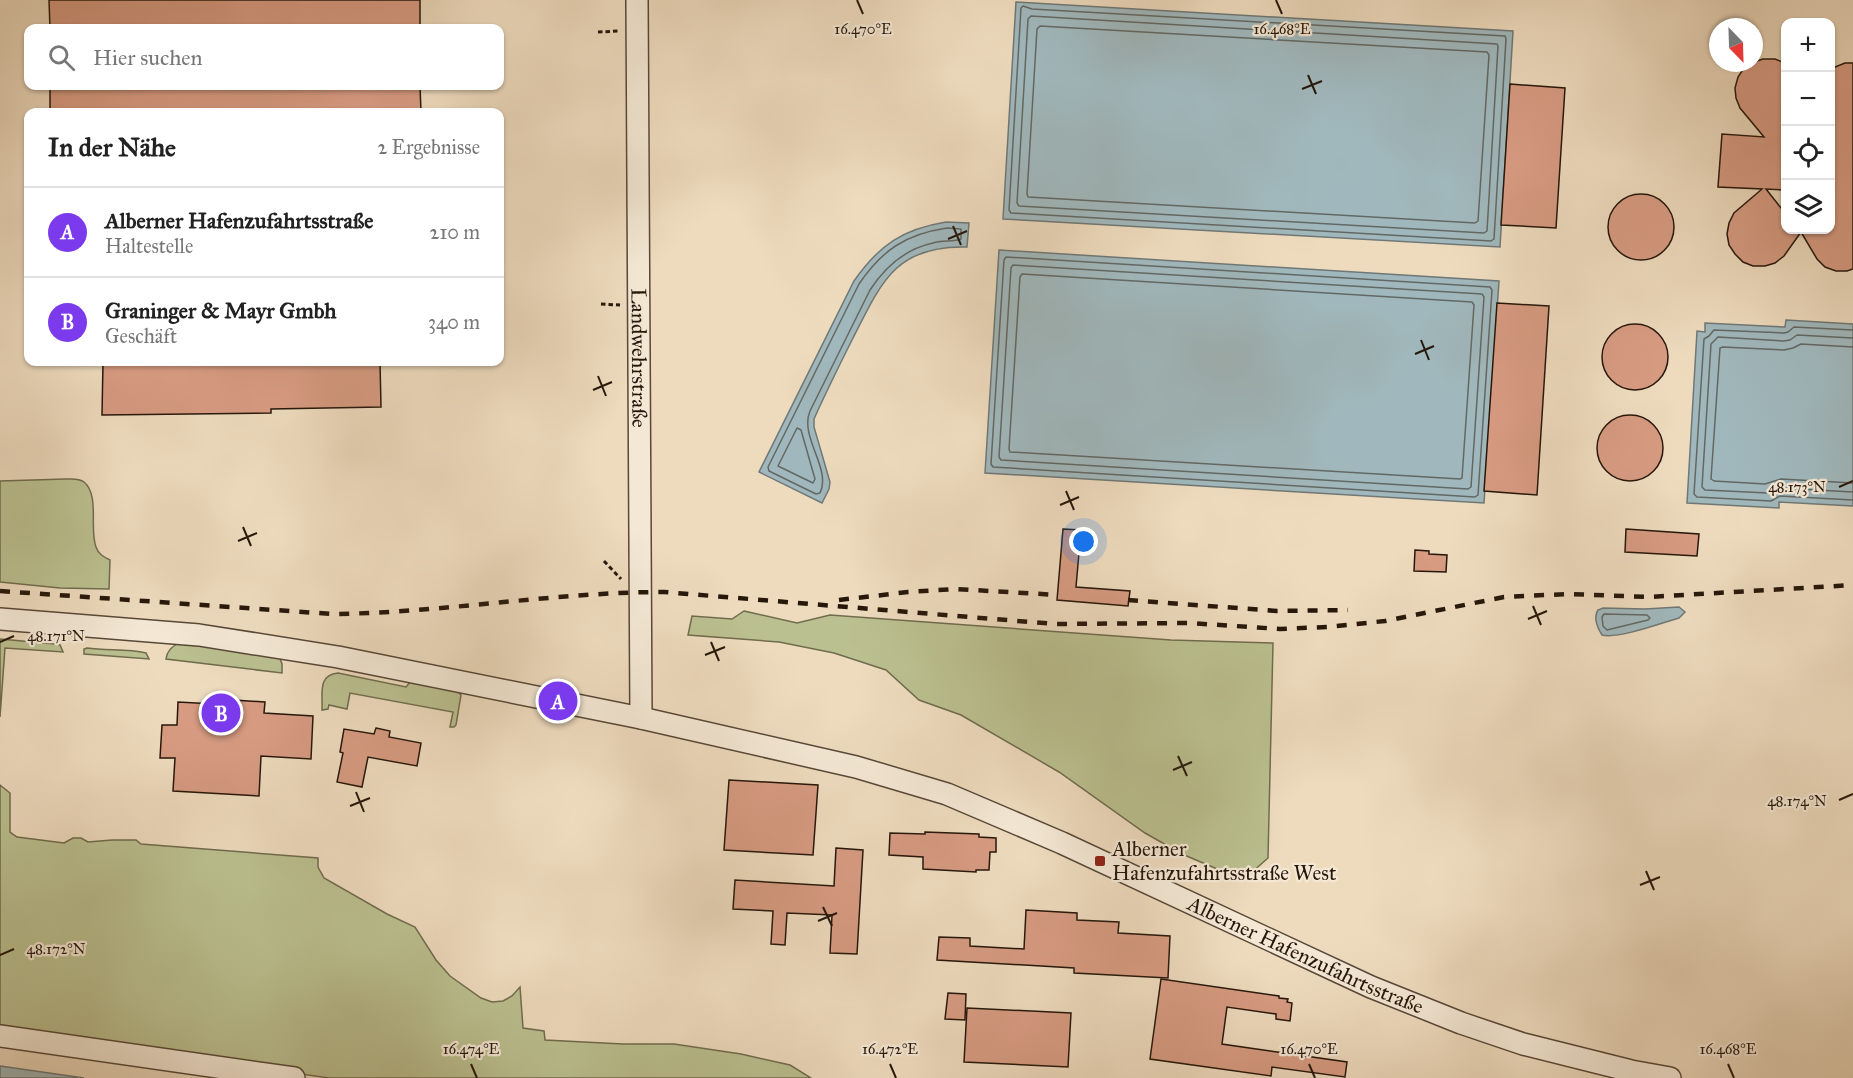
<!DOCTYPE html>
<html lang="de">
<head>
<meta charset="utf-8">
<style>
  body { margin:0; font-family:"IM FELL Great Primer",serif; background:#f2f2f2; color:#222 }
  .controls { position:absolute; right:18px; top:18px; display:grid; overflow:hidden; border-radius:12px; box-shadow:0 2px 4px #0004 }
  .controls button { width:54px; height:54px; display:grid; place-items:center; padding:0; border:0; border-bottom:2px solid #e0e0e0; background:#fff; color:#222; font:30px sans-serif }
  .compass { position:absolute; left:1709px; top:18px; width:54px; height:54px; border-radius:50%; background:#fff; box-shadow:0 2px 4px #0004; rotate:157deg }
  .you { position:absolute; left:1084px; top:542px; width:21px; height:21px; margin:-15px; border:4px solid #fff; border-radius:50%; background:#1a73e8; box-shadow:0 0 0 9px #1a73e833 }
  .badge { display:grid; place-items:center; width:39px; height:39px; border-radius:50%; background:#7c3aed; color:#fff; font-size:20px; font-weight:700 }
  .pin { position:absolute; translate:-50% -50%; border:3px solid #fff; box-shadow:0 2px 6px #0006 }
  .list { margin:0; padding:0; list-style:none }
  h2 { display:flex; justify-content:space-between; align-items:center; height:78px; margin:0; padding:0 24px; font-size:26px }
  h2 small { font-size:20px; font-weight:400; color:#767676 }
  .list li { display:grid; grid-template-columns:39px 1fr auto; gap:18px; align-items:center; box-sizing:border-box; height:90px; padding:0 24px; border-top:2px solid #e0e0e0 }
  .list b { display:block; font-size:22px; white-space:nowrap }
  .list p { margin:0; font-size:20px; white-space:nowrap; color:#767676 }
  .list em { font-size:20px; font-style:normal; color:#767676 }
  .icon { flex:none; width:33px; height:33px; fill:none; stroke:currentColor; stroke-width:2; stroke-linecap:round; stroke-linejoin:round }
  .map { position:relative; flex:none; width:1853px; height:1078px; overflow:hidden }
  .search { position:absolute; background:#fff; box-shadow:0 2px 4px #0004; left:24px; top:24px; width:480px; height:66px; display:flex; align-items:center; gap:15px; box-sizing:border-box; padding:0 21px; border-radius:12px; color:#767676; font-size:22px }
  .panel { position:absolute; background:#fff; box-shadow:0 2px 4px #0004; left:24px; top:108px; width:480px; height:258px; border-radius:12px }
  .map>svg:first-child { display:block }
  .green { fill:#bbc090; stroke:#706c4e; stroke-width:1.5 }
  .water { fill:#a0b8bd; stroke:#6f7876; stroke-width:1.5 }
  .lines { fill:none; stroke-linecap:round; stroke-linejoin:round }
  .shore { stroke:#636864; stroke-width:1.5 }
  .building { fill:#d79b82; stroke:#26170b; stroke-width:1.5 }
  .minor-casing { stroke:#584838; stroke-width:24 }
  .path { stroke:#26170b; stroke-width:3; stroke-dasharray:4.5 3; stroke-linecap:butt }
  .minor { stroke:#f4e8d5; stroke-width:21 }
  .rail { stroke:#26170b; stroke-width:4.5; stroke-dasharray:10 10; stroke-linecap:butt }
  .ticks { fill:none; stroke:#26170b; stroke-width:2 }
  .poi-dot { fill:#8f2418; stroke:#f4e8d5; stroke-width:2 }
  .labels { text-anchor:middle; stroke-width:4.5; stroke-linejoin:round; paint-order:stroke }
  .street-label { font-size:21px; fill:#26170b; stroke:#f4e8d5 }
  .poi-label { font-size:21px; fill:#26170b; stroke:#f4e8d5; text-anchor:start }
  .ticks-label { font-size:15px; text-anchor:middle; fill:#26170b; stroke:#f4e8d5; stroke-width:4.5; stroke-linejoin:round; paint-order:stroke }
</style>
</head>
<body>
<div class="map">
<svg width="1853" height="1078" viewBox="0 0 1853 1078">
  <rect width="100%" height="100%" fill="#eedbbe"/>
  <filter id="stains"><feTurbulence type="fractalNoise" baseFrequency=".00333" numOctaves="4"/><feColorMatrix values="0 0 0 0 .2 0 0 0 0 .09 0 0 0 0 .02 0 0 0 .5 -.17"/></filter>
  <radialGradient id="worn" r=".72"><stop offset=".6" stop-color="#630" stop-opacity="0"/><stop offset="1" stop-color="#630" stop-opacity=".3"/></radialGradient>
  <g class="green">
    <path d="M66,479C72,479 79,478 84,482C100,495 89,530 96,547C98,554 104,557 110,560L109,589L60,588L0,582V481Z"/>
    <path d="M744,611L797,623L830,615L1171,640L1273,643L1268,858L1243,880L1182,854L1145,833L1059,772L961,715L919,700L886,670L834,653L779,642L688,635L692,616L732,619Z"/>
    <path d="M0,639L55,644L60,645L63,652L5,648L0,717Z"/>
    <path d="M178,643L279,656L282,664V673L166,659C167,651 171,648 178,643Z"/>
    <path d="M87,648C107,651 127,648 146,653L149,659L84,654V649Z"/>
    <path d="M338,673L406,687L410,682L457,691L461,695L456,725L454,727H450L453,712L350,693L347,709L329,705L328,709L322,710C323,694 317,675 338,673Z"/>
    <path d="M0,785L10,793V832L17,837L64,843L73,838H81L88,842L112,840H136L141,844L318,858V867L324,878L387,914L415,927L436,960L450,976L481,998L492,1002L503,1001L512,996L520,987L523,1028L544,1031L545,1040L623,1044H674L741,1054L790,1065L811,1078H329L0,1031Z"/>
  </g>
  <g class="water">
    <path d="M1016,2L1513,31L1500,247L1003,219Z"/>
    <path d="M946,222L969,223L967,247C895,245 881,283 852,340C839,366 826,392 814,419V427L830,482L829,489L822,503L759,472L854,281C879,245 903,229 946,222Z"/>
    <path d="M999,250L1499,281L1484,503L985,473Z"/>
    <path d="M1786,320L1853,324V506L1779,502V508L1687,503L1697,331L1705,332V323L1785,327Z"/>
    <path d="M1679,607L1685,612L1679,618C1661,623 1619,639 1602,635C1597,627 1593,618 1598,610L1603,608L1645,609Z"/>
    <path d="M0,1066L84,1078H0Z"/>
  </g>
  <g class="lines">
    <g class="shore">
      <path d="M1023,6L1032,9L1505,36L1506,39L1494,239L1491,241L1011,213L1009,210L1021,8Z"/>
      <path d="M1031,16L1497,44L1498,46L1487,231L1484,233L1019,206L1017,203L1028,19Z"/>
      <path d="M1040,26L1487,52L1489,55L1478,221L1475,223L1028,197L1027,194L1037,29Z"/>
      <path d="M947,228L961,229V239C953,242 942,240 933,243C905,249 885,267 870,290L810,411C799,437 832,469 820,493L816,494L769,471L768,467L859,284C882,250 906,234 947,228Z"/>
      <path d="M1006,257L1490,287L1492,290L1478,495L1475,497L993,467L991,464L1004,260Z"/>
      <path d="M1013,265L1482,294L1484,297L1471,487L1468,489L1001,460L999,457L1011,268Z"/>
      <path d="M1022,274L1472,302L1474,305L1462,478L1460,479L1010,452L1009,449L1020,277Z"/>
      <path d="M1853,330L1794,327L1788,332L1784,333L1714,330L1709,336L1704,339L1694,494L1697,497L1771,501L1780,496L1853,500"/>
      <path d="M1853,338L1797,335L1790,340L1784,341L1718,337L1711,344L1702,487L1705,490L1768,493L1780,488L1853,492"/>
      <path d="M1853,347L1801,344L1793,348L1784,350L1723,347L1720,348L1711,479L1714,481L1765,484L1781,479L1853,483"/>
      <path d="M797,428L801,430L815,479L813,483L778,466Z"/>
      <path d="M1604,614L1647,615L1650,618L1648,620L1607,630L1603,626L1602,617Z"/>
    </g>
  </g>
  <g class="building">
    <path d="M49,0H420V28H50Z"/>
    <path d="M1763,59H1775L1785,63V190L1766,189L1785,213V230H1830V69L1845,63H1853V269L1847,271H1836L1825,267L1817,259L1801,232L1784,256L1775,263L1765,266H1753L1743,262L1735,254L1729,245L1727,234L1729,223L1734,213L1762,189L1718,187L1722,134L1764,137L1740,108L1736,98L1735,88L1738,77L1744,68L1754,62Z"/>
    <path d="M1510,84L1565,88L1556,228L1501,225Z"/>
    <path d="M50,86H420L421,112H50Z"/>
    <circle cx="1641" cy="227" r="33"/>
    <path d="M1497,303L1549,306L1537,495L1484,491Z"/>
    <circle cx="1635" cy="357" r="33"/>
    <path d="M103,362H380L381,407L271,409V413L102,415Z"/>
    <circle cx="1630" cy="448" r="33"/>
    <path d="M1063,529L1081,530L1076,587L1130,591L1128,606L1057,600Z"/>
    <path d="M1626,529L1699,534L1697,556L1625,552Z"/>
    <path d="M1415,550L1429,551V554L1447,555L1446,572L1414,571Z"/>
    <path d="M233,700L265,702L264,713L313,716L311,759L261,756L259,796L173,791L175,758H160L162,725H177L178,702L233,705Z"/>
    <path d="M376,728L390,731L389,737L421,743L417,766L368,757L362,787L337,782L343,753L340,752L344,729L374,734Z"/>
    <path d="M729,780L818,785L813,855L724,850Z"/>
    <path d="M925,832L979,834V837L996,838V852H990L989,870H976V872L923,869V857L889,855L890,833L925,834Z"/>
    <path d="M836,848L863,850L857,954L830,953L832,915L787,913L785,945L771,944L773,911L733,909L735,880L834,886Z"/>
    <path d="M1026,910L1077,913V920L1119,922L1118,933L1170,936L1168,978L1074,973V968L937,960L939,937L970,938V946L1024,949Z"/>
    <path d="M1161,979L1279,996V998L1288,999L1287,1002L1292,1003L1290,1021L1276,1019V1014L1227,1007L1222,1044L1347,1062L1345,1077L1272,1067L1271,1076L1150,1059Z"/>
    <path d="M948,993L966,994L965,1020L945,1019Z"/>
    <path d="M967,1008L1071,1013L1068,1067L964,1062Z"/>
  </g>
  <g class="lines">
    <g class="minor-casing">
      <g id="minor">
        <path id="s1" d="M637,0L641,718"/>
        <path id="s2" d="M0,619L199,635L338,657L641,718L856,767L947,794L1062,843L1371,987L1461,1023L1523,1044L1631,1071L1670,1078"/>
        <path d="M0,1036L294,1078"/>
      </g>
    </g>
    <g class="path">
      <path d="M598,32L620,31"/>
      <path d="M601,304L620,305"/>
      <path d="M604,561L621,579"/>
    </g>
    <use href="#minor" class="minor"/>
    <g class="rail">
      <path d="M0,591L332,614C443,613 553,592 664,592L1055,624L1190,623L1280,629L1327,627L1385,621L1504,597L1568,594L1649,597L1853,585"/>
      <path d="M839,600L908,592L955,589L1058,595"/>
      <path d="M1128,600L1277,611L1348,610"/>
    </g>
  </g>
  <path class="ticks" d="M857,0L863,14M1276,0L1282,14M1308,75L1316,94M1302,89L1322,81M953,226L961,245M948,239L967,231M1421,340L1429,360M1415,354L1434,346M598,376L606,396M593,390L612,382M1839,487L1853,481M1066,491L1074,510M1060,505L1079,497M243,527L251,546M238,541L257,533M1533,606L1541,625M1528,619L1547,611M0,642L14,636M711,642L719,661M705,655L725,647M1178,756L1187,776M1173,770L1192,762M356,792L364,812M1839,800L1853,794M350,806L370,798M1646,871L1654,890M1640,885L1660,877M823,907L832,926M818,921L837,913M0,955L14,949M471,1064L477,1078M890,1064L896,1078M1309,1064L1315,1078M1728,1064L1734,1078"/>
  <rect class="poi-dot" x="1094" y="855" width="12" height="12" rx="3"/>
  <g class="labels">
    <g class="street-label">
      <text dy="7" stroke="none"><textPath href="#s1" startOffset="358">Landwehrstraße</textPath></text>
      <text dy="7" stroke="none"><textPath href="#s2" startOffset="1358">Alberner Hafenzufahrtsstraße</textPath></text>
    </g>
    <g class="poi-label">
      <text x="1112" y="856">Alberner<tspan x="1112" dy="24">Hafenzufahrtsstraße West</tspan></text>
    </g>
  </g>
  <g class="ticks-label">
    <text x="863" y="34">16.470°E</text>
    <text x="1282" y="34">16.468°E</text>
    <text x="1797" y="492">48.173°N</text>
    <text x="56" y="641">48.171°N</text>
    <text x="1797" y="806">48.174°N</text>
    <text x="56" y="954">48.172°N</text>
    <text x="471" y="1054">16.474°E</text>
    <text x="890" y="1054">16.472°E</text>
    <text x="1309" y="1054">16.470°E</text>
    <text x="1728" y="1054">16.468°E</text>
  </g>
  <rect width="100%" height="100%" filter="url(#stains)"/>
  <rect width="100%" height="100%" fill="url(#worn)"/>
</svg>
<div class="controls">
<button>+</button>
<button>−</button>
<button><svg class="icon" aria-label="locate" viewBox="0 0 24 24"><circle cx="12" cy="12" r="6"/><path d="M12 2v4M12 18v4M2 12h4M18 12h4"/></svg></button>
<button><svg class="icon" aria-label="layers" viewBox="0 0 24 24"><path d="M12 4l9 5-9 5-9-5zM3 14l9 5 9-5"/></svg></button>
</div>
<svg class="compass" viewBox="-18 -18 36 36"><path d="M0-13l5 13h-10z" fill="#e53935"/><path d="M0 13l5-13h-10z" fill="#767676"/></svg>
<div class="you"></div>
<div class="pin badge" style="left:558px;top:701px">A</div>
<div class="pin badge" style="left:221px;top:713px">B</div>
<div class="search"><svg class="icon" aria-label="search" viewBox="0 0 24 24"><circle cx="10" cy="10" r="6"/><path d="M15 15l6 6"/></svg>Hier suchen</div>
<section class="panel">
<h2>In der Nähe<small>2 Ergebnisse</small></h2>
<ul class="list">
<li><span class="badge">A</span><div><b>Alberner Hafenzufahrtsstraße</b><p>Haltestelle</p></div><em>210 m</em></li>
<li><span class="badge">B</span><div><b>Graninger &amp; Mayr Gmbh</b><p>Geschäft</p></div><em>340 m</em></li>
</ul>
</section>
</div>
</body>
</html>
